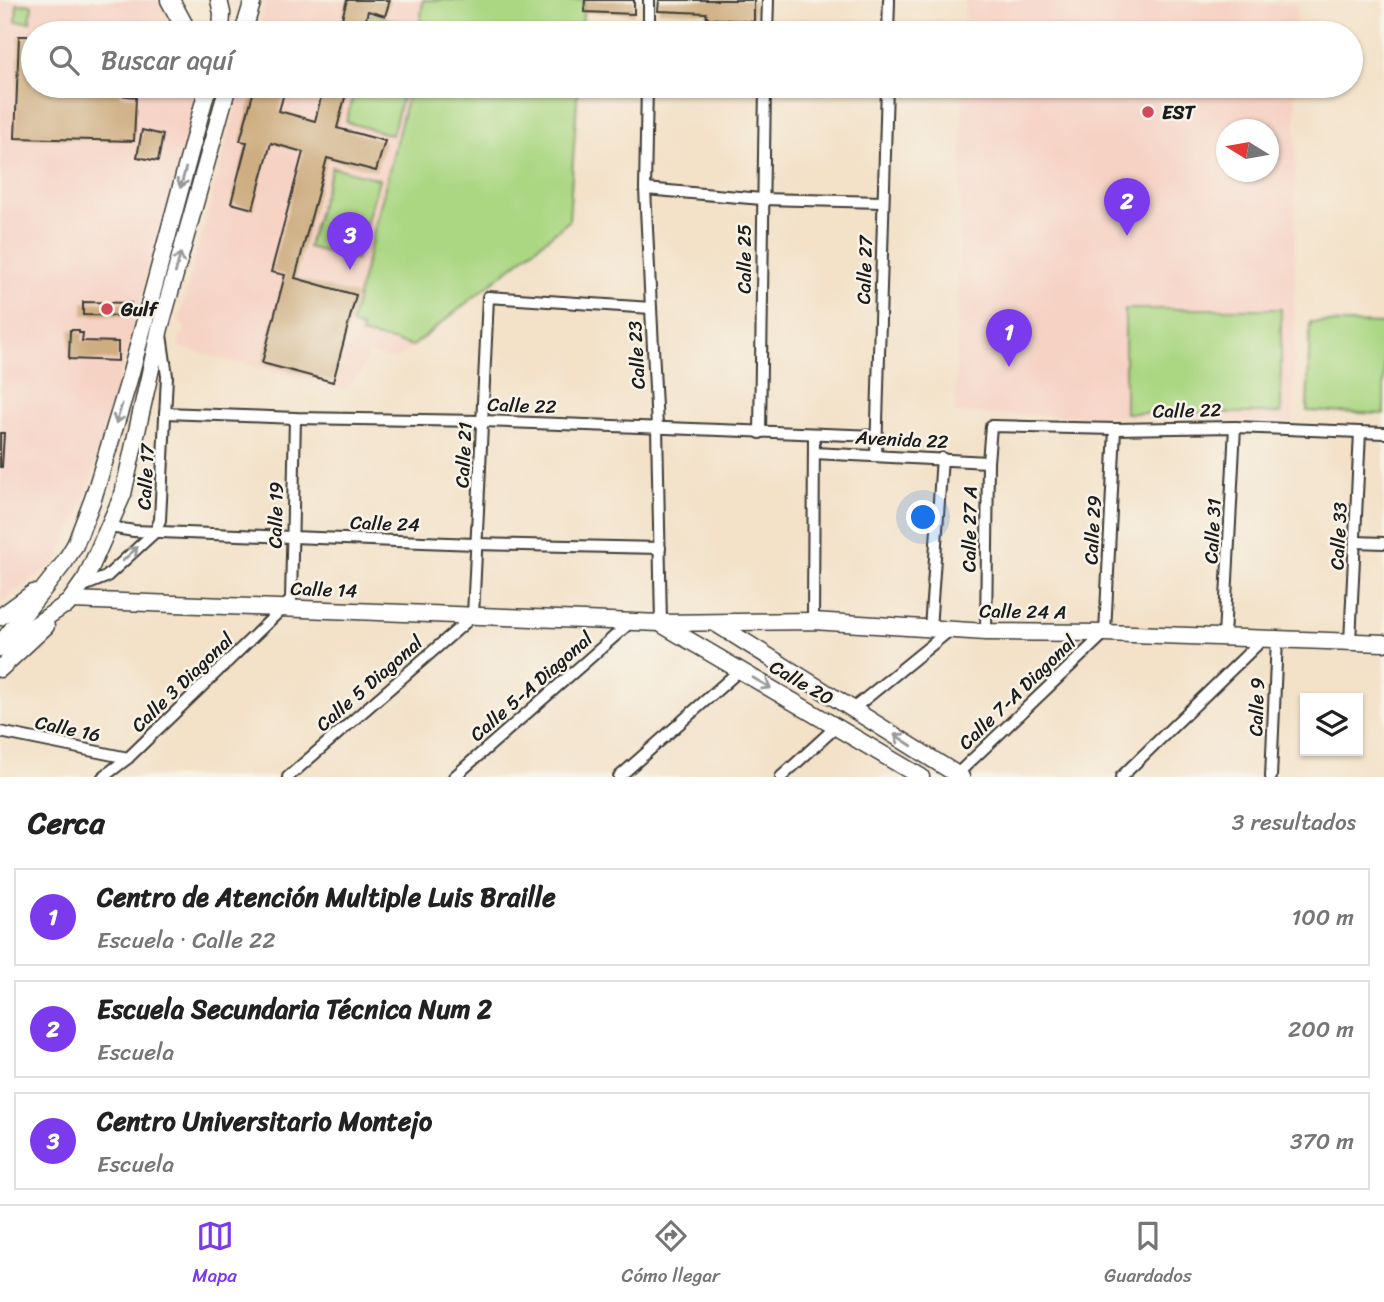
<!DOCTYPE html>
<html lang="es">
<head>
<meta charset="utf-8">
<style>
  body { margin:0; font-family:Sriracha,sans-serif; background:#f2f2f2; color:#222 }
  .controls { position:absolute; right:21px; bottom:21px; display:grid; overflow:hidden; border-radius:0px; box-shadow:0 2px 5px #0004 }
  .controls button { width:63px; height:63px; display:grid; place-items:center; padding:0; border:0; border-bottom:2px solid #e0e0e0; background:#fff; color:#222; font:35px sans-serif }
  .compass { position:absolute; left:1216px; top:119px; width:63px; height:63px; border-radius:50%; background:#fff; box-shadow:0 2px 5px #0004; rotate:281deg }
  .you { position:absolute; left:924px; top:518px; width:24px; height:24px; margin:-18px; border:5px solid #fff; border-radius:50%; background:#1a73e8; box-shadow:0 0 0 10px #1a73e833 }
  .badge { display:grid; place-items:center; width:46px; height:46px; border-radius:50%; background:#7c3aed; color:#fff; font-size:23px; font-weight:700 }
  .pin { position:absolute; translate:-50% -58px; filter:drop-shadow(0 2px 4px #0008) }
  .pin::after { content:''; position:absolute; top:37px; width:24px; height:21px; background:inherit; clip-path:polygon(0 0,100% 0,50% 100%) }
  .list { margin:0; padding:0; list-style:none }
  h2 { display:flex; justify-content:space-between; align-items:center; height:91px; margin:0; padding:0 28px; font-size:30px }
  h2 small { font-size:23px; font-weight:400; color:#767676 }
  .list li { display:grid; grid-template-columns:46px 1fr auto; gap:21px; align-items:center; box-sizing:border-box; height:98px; margin:0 14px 14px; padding:0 14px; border:2px solid #e0e0e0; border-radius:0px }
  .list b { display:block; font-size:26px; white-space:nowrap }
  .list p { margin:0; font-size:23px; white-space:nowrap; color:#767676 }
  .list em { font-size:23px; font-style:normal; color:#767676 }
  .icon { flex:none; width:38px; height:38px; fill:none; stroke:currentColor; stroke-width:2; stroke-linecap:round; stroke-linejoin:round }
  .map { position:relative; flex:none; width:1384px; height:777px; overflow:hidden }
  .search { position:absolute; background:#fff; box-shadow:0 2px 5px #0004; left:21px; right:21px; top:21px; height:77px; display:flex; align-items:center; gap:18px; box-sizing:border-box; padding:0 24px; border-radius:38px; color:#767676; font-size:26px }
  .sheet { height:427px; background:#fff }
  nav { display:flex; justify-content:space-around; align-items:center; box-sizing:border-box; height:98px; border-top:2px solid #e0e0e0; background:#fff; font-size:19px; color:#767676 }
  nav a { display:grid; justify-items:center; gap:4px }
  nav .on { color:#7c3aed }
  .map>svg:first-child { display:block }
  .built { fill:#f6d2c4; fill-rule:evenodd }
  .green { fill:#abd783; stroke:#647a50; stroke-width:2 }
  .building { fill:#cead81 }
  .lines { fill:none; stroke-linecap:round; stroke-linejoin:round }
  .street-casing { stroke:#3c3a36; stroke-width:14 }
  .secondary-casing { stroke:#3c3a36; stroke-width:19 }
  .primary-casing { stroke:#3c3a36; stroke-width:21 }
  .street { stroke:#fff; stroke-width:10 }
  .secondary { stroke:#fff; stroke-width:16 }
  .primary { stroke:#fff; stroke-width:18 }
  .oneway { stroke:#999 }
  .poi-dot { fill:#d1495b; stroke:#f7f3e8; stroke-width:2.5 }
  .labels { text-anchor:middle; stroke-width:5; stroke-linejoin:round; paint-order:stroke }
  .poi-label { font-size:19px; font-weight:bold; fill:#1c1c1c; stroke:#f7f3e8; text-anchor:start }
  .street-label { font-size:19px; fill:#1c1c1c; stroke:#f7f3e8 }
</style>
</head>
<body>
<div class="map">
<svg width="1384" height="777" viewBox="0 0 1384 777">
  <rect width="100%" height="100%" fill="#f7f3e8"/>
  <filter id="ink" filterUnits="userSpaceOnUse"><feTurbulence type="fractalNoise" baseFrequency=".0143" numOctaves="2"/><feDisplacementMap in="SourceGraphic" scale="14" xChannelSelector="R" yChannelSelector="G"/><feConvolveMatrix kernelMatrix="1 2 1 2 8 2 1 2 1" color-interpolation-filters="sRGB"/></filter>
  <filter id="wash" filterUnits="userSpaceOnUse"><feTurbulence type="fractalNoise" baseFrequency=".00686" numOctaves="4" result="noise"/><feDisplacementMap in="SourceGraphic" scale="28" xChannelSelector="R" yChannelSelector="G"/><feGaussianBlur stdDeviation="1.57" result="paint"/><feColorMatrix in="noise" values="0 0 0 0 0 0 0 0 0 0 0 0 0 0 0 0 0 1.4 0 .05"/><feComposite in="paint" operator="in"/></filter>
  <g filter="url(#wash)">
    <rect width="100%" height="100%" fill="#f3e1c8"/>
    <g class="built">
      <path d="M0,0H161L171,14L179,33H33V86H200V88L85,500L55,562L0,605Z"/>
      <path d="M266,0H584L582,33H257Z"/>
      <path d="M965,0H1152L1296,5V33H964Z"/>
      <path d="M242,86H578L569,221L396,360L368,353L360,375L344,390L178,347L179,337L184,334L185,327L180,323L182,306Z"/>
      <path d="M963,86H1296L1294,422L955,413ZM1226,130H1268V172H1226Z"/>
    </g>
    <g class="green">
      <path d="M423,0H584L582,33H419Z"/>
      <path d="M17,4L32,5L30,22L16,21Z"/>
      <path d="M370,14L416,27L414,33H365Z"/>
      <path d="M356,86H405L392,135L346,122Z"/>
      <path d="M410,86H578L569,221L413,346L361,334L362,328L351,324Z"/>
      <path d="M332,167L379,179L356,260L308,247Z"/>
      <rect x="1125" y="309" width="156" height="104"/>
      <path d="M1310,322L1384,324V414L1307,411Z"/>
    </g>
    <g id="blocks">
      <g class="building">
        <path d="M347,0H390L385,16L368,11L362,33H338Z"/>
        <path d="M585,0H634V14L584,12Z"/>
        <path d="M659,0H754V22L707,18L706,13L658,11Z"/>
        <path d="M19,36H33V86H120V95L136,97L134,141L15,138Z"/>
        <path d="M255,86H286L279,111L315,121L324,86H348L337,128L385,141L376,171L327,158L295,278L356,295L333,382L262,363L285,275L271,272L303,152L271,143L253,209L231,203L247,142L240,141Z"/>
        <path d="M142,130L163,135L158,161L137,157Z"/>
        <path d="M83,302L131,303V316L83,315Z"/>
        <path d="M70,330H79V333H83L82,341L118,342V361L69,359Z"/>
        <path d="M0,433H4L2,467H0Z"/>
      </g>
    </g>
  </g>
  <g filter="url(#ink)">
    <use href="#blocks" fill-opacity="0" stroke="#3c3a36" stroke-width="2"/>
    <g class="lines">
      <g class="street-casing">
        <g id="street">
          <path d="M649,33V0"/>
          <path d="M767,33L768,0"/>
          <path d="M888,33L889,0"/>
          <path d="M647,86L645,189L657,427L661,623"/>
          <path d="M645,189L762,199L883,202"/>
          <path d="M165,413L295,418L482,421L877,436"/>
          <path d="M760,433L765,86"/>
          <path d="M814,453L988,462"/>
          <path d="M876,455L887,86"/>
          <path d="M110,527L134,531L475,544L660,548"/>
          <path d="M1355,542L1384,543"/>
          <path d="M81,587L106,577L155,532L160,520L167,376L161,335"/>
          <path d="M813,621L814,435"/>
          <path d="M930,629L942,458"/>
          <path d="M986,632L988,462L991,426L1115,429L1235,427L1384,433"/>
          <path d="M1224,637L1235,427"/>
          <path d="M1350,642L1360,432"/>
          <path d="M854,708L950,630"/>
          <path d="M0,732L128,758"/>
          <path d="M103,777L128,758L291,600L295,418"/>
          <path d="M288,777L473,616L488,297L651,308"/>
          <path d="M454,777L632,621"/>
          <path d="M619,777L740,670"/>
          <path d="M781,777L837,726"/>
          <path d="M954,777L1105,633L1115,429"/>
          <path d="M1121,777L1263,639"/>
          <path d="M1271,777L1277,639"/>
        </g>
      </g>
      <g class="secondary-casing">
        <g id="secondary">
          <path d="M219,0L222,13L221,33"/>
          <path d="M243,33L253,0"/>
          <path d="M67,605L86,578L123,494L160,328L228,86"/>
          <path d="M0,617L33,593"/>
          <path d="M715,623L961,777"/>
          <path d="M663,625L921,777"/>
          <path d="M2,642L64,563L75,545L93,499L127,387L208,86"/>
          <path d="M0,649L72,600L661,623L813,621L986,632L1105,633L1384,643"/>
          <path d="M0,669L46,626"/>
        </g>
      </g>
      <g class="primary-casing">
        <g id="primary">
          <path d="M170,0L188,33"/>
          <path d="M207,86L208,89"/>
        </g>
      </g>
      <use href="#street" class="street"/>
      <use href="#secondary" class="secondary"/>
      <use href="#primary" class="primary"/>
    </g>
    <defs><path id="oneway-shaft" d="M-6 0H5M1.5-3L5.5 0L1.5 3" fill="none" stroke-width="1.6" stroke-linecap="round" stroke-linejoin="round" transform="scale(1.75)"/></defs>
    <g class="oneway">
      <use href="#oneway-shaft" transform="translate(183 178) rotate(105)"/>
      <use href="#oneway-shaft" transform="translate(178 263) rotate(-75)"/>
      <use href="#oneway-shaft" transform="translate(119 414) rotate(107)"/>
      <use href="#oneway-shaft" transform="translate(130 554) rotate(-43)"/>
      <use href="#oneway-shaft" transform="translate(762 683) rotate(30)"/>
      <use href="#oneway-shaft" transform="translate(903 740) rotate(-147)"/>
    </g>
  </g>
  <g class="poi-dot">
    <circle cx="1148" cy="112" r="7"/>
    <circle cx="107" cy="309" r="7"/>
  </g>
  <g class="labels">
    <g class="poi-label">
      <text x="1162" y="119">EST</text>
      <text x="121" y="316">Gulf</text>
    </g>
    <g class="street-label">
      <text transform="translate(744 259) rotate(-90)" y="7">Calle 25</text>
      <text transform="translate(864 270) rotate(-88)" y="7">Calle 27</text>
      <text transform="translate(636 355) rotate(-93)" y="7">Calle 23</text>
      <text transform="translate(522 405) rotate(2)" y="7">Calle 22</text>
      <text transform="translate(1187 410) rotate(-1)" y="7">Calle 22</text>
      <text transform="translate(902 439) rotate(3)" y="7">Avenida 22</text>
      <text transform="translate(463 455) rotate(-87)" y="7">Calle 21</text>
      <text transform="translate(145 477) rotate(-87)" y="7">Calle 17</text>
      <text transform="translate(275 515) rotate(-89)" y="7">Calle 19</text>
      <text transform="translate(385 523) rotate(2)" y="7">Calle 24</text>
      <text transform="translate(969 529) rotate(-89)" y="7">Calle 27 A</text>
      <text transform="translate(1092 530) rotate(-87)" y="7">Calle 29</text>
      <text transform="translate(1212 531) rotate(-87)" y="7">Calle 31</text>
      <text transform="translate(1338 536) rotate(-87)" y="7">Calle 33</text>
      <text transform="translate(324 589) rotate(2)" y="7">Calle 14</text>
      <text transform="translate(1023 611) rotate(1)" y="7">Calle 24 A</text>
      <text transform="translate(182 682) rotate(-44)" y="7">Calle 3 Diagonal</text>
      <text transform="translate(802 682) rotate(30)" y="7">Calle 20</text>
      <text transform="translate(369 683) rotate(-41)" y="7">Calle 5 Diagonal</text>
      <text transform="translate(531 686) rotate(-41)" y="7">Calle 5-A Diagonal</text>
      <text transform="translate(1017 692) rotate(-44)" y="7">Calle 7-A Diagonal</text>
      <text transform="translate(1256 707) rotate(-88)" y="7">Calle 9</text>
      <text transform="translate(68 728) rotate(12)" y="7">Calle 16</text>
    </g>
  </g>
</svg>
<div class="controls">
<button><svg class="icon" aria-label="layers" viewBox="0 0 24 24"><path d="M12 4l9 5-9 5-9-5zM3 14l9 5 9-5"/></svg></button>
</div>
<svg class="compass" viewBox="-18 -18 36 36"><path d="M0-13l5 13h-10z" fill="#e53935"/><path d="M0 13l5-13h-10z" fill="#767676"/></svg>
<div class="you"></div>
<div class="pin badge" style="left:1009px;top:367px">1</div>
<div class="pin badge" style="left:1127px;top:236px">2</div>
<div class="pin badge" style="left:350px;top:270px">3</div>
<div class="search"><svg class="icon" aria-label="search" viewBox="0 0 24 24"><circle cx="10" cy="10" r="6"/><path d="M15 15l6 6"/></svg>Buscar aquí</div>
</div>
<section class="sheet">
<h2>Cerca<small>3 resultados</small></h2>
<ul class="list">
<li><span class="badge">1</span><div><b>Centro de Atención Multiple Luis Braille</b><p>Escuela · Calle 22</p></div><em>100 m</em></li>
<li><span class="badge">2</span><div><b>Escuela Secundaria Técnica Num 2</b><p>Escuela</p></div><em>200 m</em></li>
<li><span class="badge">3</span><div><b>Centro Universitario Montejo</b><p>Escuela</p></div><em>370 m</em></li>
</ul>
</section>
<nav>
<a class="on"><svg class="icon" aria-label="map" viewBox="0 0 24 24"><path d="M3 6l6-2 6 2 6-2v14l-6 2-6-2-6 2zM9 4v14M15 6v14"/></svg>Mapa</a>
<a><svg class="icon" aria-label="directions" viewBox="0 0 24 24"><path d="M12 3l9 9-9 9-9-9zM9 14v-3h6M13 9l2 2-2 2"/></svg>Cómo llegar</a>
<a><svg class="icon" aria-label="saved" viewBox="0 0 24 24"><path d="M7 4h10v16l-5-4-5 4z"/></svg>Guardados</a>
</nav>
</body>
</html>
